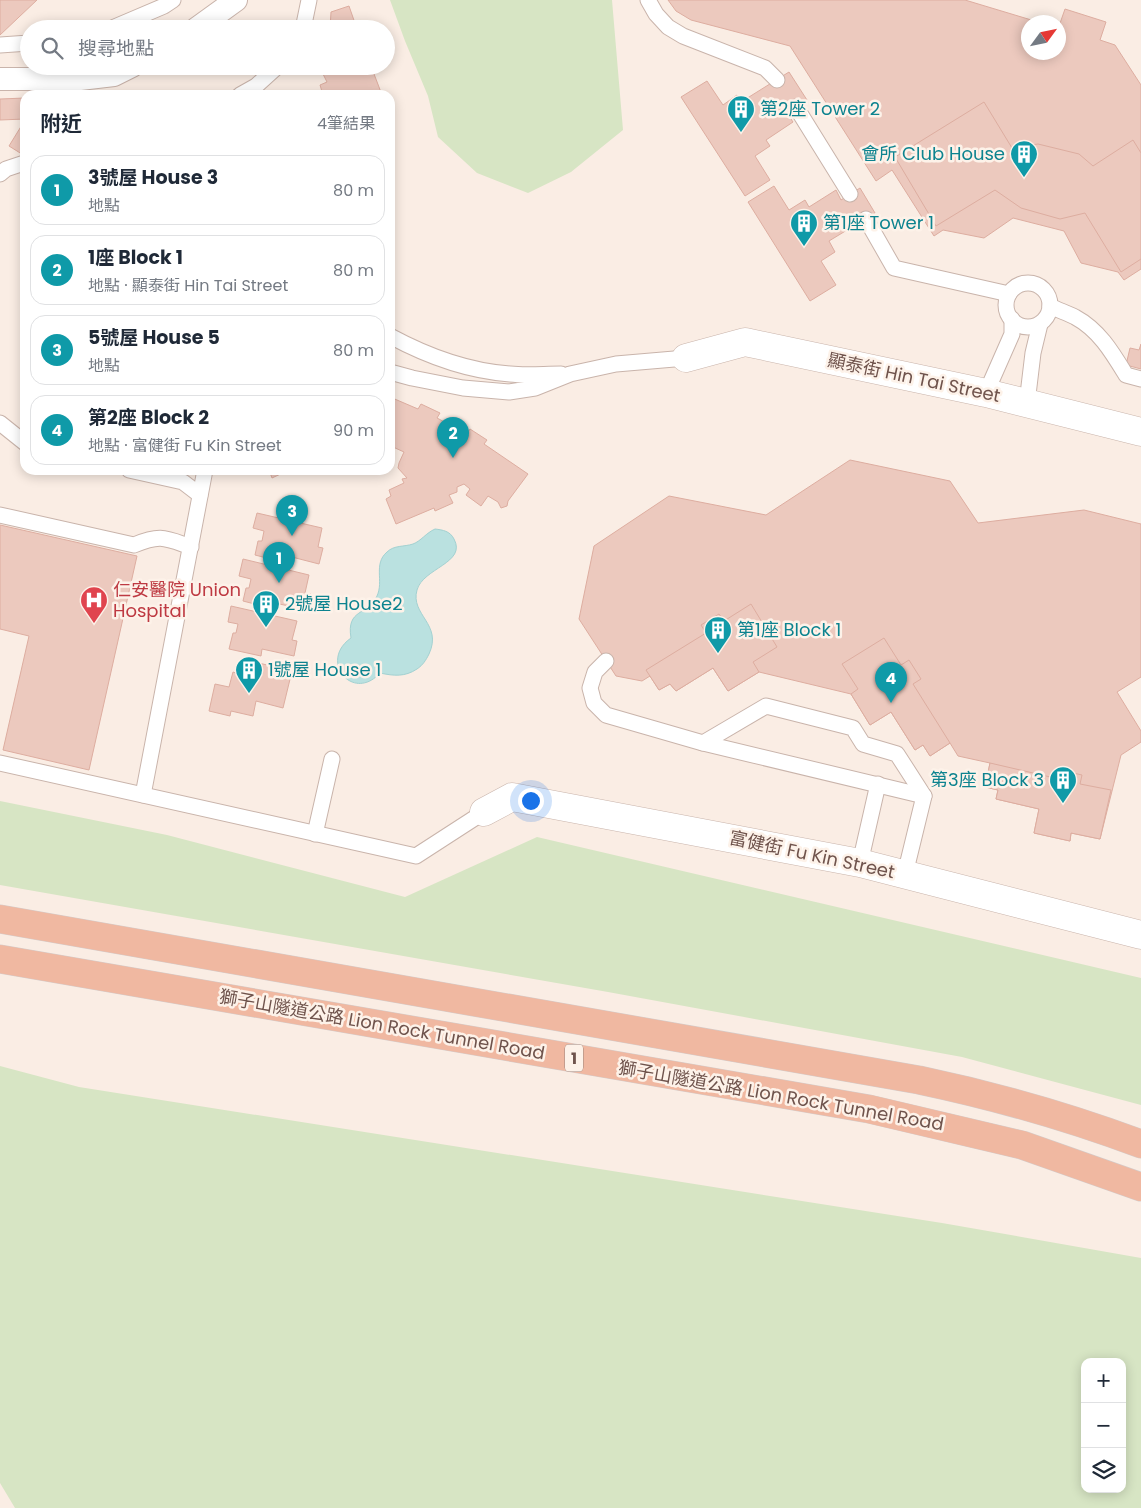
<!DOCTYPE html>
<html lang="zh-TW">
<head>
<meta charset="utf-8">
<style>
  body { margin:0; font-family:Poppins,"Noto Sans TC",sans-serif; background:#f2f2f3; color:#1f2937 }
  .controls { position:absolute; right:15px; bottom:15px; display:grid; overflow:hidden; border-radius:10px; box-shadow:0 2px 12px #0003 }
  .controls button { width:45px; height:45px; display:grid; place-items:center; padding:0; border:0; border-bottom:1px solid #e0e1e3; background:#fff; color:#1f2937; font:25px sans-serif }
  .compass { position:absolute; left:1021px; top:15px; width:45px; height:45px; border-radius:50%; background:#fff; box-shadow:0 2px 12px #0003; rotate:57deg }
  .you { position:absolute; left:530px; top:800px; width:18px; height:18px; margin:-12px; border:4px solid #fff; border-radius:50%; background:#1a73e8; box-shadow:0 0 0 8px #1a73e833 }
  .badge { display:grid; place-items:center; width:32px; height:32px; border-radius:50%; background:#d85c55; color:#fff; font-size:16px; font-weight:700 }
  .pin { position:absolute; translate:-50% -41px; filter:drop-shadow(0 1px 2px #0008) }
  .pin::after { content:''; position:absolute; top:26px; width:18px; height:15px; background:inherit; clip-path:polygon(0 0,100% 0,50% 100%) }
  .list { margin:0; padding:0; list-style:none }
  h2 { display:flex; justify-content:space-between; align-items:center; height:65px; margin:0; padding:0 20px; font-size:21px }
  h2 small { font-size:16px; font-weight:400; color:#747a83 }
  .list li { display:grid; grid-template-columns:32px 1fr auto; gap:15px; align-items:center; box-sizing:border-box; height:70px; margin:0 10px 10px; padding:0 10px; border:1px solid #e0e1e3; border-radius:15px }
  .list b { display:block; font-size:19px; white-space:nowrap }
  .list p { margin:0; font-size:16px; white-space:nowrap; color:#747a83 }
  .list em { font-size:16px; font-style:normal; color:#747a83 }
  .icon { flex:none; width:28px; height:28px; fill:none; stroke:currentColor; stroke-width:2; stroke-linecap:round; stroke-linejoin:round }
  .map { position:relative; flex:none; width:1141px; height:1508px; overflow:hidden }
  .search { position:absolute; background:#fff; box-shadow:0 2px 12px #0003; left:20px; top:20px; width:375px; height:55px; display:flex; align-items:center; gap:12px; box-sizing:border-box; padding:0 18px; border-radius:28px; color:#747a83; font-size:19px }
  .panel { position:absolute; background:#fff; box-shadow:0 2px 12px #0003; left:20px; top:90px; width:375px; height:385px; border-radius:15px }
  .map>svg:first-child { display:block }
  .green { fill:#d7e5c4; fill-rule:evenodd }
  .water { fill:#bae1e0; stroke:#a2d1d1 }
  .building { fill:#ecc9be; stroke:#ddada0 }
  .lines { fill:none; stroke-linecap:round; stroke-linejoin:round }
  .service-casing { stroke:#c9b4ab; stroke-width:17 }
  .pedestrian-casing { stroke:#c9b4ab; stroke-width:24 }
  .minor-casing { stroke:#c9b4ab; stroke-width:29 }
  .trunk-casing { stroke:#d4cbc9; stroke-width:29 }
  .service { stroke:#fff; stroke-width:15 }
  .pedestrian { stroke:#fff; stroke-width:22 }
  .minor { stroke:#fff; stroke-width:28 }
  .trunk { stroke:#f0b8a1; stroke-width:28 }
  .labels { text-anchor:middle; stroke-width:5; stroke-linejoin:round; paint-order:stroke }
  .shield { fill:#fdf2e9; stroke:#9a837b; stroke-width:1 }
  .shield-label { font-size:16px; font-weight:bold; fill:#6f534c }
  .culture-label { font-size:18px; fill:#0d838f; stroke:#fdf2e9; text-anchor:start }
  .street-label { font-size:18px; fill:#6f534c; stroke:#fdf2e9 }
  .health-label { font-size:18px; fill:#be3a42; stroke:#fdf2e9; text-anchor:start }
</style>
</head>
<body>
<div class="map">
<svg width="1141" height="1508" viewBox="0 0 1141 1508">
  <rect width="100%" height="100%" fill="#faede4"/>
  <g class="green">
    <path d="M390,0H612L623,130L571,172L528,193L477,173L438,137L428,96L405,41Z"/>
    <path d="M0,801L167,835L405,897L537,837L1141,978V1105L962,1057L608,992L0,885Z"/>
    <path d="M0,1066L79,1087L942,1223L1141,1258V1508H15L0,1483ZM1085,1362H1122V1489H1085Z"/>
  </g>
  <path class="water" d="M435,529C443,530 450,531 454,539C467,563 423,568 417,590C410,615 443,624 429,654C426,660 423,665 417,669C405,677 394,676 380,673C353,703 318,661 351,638C346,608 368,616 377,596C384,581 373,564 387,552C394,545 404,547 413,544C421,541 426,533 435,529Z"/>
  <g class="building">
    <path d="M0,0H37L0,35Z"/>
    <path d="M668,0H965L1038,22H1028V52H1058V29L1065,9L1106,22L1100,40L1115,45L1141,85V269L1124,280L1118,272L1081,263L1064,231L1013,218L984,238L943,230L934,236L892,170L876,181L790,46L691,20L676,11Z"/>
    <path d="M349,6L357,29H330L331,12Z"/>
    <path d="M319,66H371L382,95H323L320,85L327,82Z"/>
    <path d="M789,72L807,100L787,113L793,122L766,140L770,146L755,156L770,180L745,196L681,97L707,81L723,105L737,95L741,102Z"/>
    <path d="M25,98V119L0,120V99Z"/>
    <path d="M984,102L1012,148L1038,144L1079,154L1093,166L1133,140L1141,153V259L1121,272L1085,213L1060,219L1021,208L995,190L936,226L895,157Z"/>
    <path d="M25,120V156L9,146Z"/>
    <path d="M774,186L789,210L805,200L809,207L836,190L841,200L860,188L875,213L829,241L835,252L821,261L836,285L810,301L748,202Z"/>
    <path d="M1141,344V369L1126,365L1130,348L1139,350Z"/>
    <path d="M390,397L418,409L421,404L440,413L437,418L467,434L470,429L487,440L484,444L528,474L508,501L507,506L501,508L498,502L488,496L481,506L466,495L470,489L464,484L457,487V492L449,495L453,503L435,511L434,508L396,524L386,499L391,496L389,490L404,483L402,479L407,478L398,468L399,463L404,452L393,447L390,453Z"/>
    <path d="M850,460L950,481L978,523L1084,510L1141,524V677L1117,692L1141,731V742L1121,755L1100,839L1071,833L1070,841L1034,833L1039,809L996,799L998,790L985,787L990,763L958,756L950,743L930,756L923,745L915,750L891,712L870,725L851,694L759,672L728,691L713,668L676,691L670,684L659,690L650,676L642,681L616,676L579,619L594,546L669,496L766,515Z"/>
    <path d="M269,470H289L272,478Z"/>
    <path d="M257,513L322,528L318,547L323,548L319,564L288,556L286,563L255,555L258,541H262L264,531L253,528Z"/>
    <path d="M0,525L137,556L89,770L3,750L29,636L0,629Z"/>
    <path d="M243,559L309,575L305,593L311,594L307,610L275,603L274,609L243,601L246,588H249L251,579L239,576Z"/>
    <path d="M751,604L777,647L753,662L759,672L728,691L713,668L676,691L670,684L659,690L646,670L706,633L701,625L719,614L724,621Z"/>
    <path d="M231,606L297,621L292,640L297,641L294,656L262,649L261,656L229,649L233,633H236L238,624L228,622Z"/>
    <path d="M884,638L901,665L909,660L921,679L913,684L950,743L930,756L923,745L915,750L891,712L870,725L851,694L858,689L842,664Z"/>
    <path d="M242,659L292,671L283,708L256,701L253,716L231,711L230,716L209,711L215,684L229,687L233,672L239,674Z"/>
    <path d="M990,763L1059,779L1060,770L1082,775L1080,784L1111,790L1100,839L1071,833L1070,841L1034,833L1039,809L996,799L998,790L985,787Z"/>
  </g>
  <g class="lines">
    <g class="service-casing">
      <g id="service">
        <path d="M648,0L656,14L668,27L683,36L765,68L777,80"/>
        <path d="M110,29L164,6L173,0"/>
        <path d="M303,29L309,0"/>
        <path d="M0,45L29,43"/>
        <path d="M240,95L256,86L278,66"/>
        <path d="M796,107L850,194"/>
        <path d="M0,174L6,169L24,163"/>
        <path d="M866,219L894,268L1009,294"/>
        <circle cx="1028" cy="305" r="22"/>
        <path d="M1050,306C1058,310 1067,313 1075,317C1099,330 1112,352 1126,375L1141,379"/>
        <path d="M390,336C427,356 468,371 510,374C527,376 544,374 561,374"/>
        <path d="M390,372L412,378L463,388L509,392L535,388L570,374L616,364L686,358"/>
        <path d="M986,393L1012,334V319"/>
        <path d="M1027,403L1033,353L1040,324"/>
        <path d="M0,423L25,443"/>
        <path d="M129,470L183,482L200,495"/>
        <path d="M0,515L134,545C161,534 165,538 191,547"/>
        <path d="M606,661L595,672L590,688L594,703L606,715L703,743L924,796"/>
        <path d="M703,743L766,706L853,728L863,744L897,754L924,796L905,874"/>
        <path d="M0,763L416,856L484,812"/>
        <path d="M143,795L205,470"/>
        <path d="M315,834L332,759"/>
        <path d="M860,863L878,784"/>
      </g>
    </g>
    <g class="pedestrian-casing">
      <g id="pedestrian">
        <path d="M196,29L236,0"/>
        <path d="M0,79H80L114,75L132,66"/>
      </g>
    </g>
    <g class="minor-casing">
      <g id="minor">
        <path d="M686,358L745,342L986,393L1141,432"/>
        <path d="M484,812L512,797L860,863L1141,935"/>
      </g>
    </g>
    <g class="trunk-casing">
      <g id="trunk">
        <path d="M0,919L919,1080C995,1096 1069,1117 1141,1144"/>
        <path d="M0,959L869,1109L1022,1145L1141,1187"/>
      </g>
    </g>
    <use href="#service" class="service"/>
    <use href="#pedestrian" class="pedestrian"/>
    <use href="#minor" class="minor"/>
    <use href="#trunk" class="trunk"/>
  </g>
  <defs>
    <g id="building-pin" transform="scale(1.4375)"><path d="M0 17L-7.5 6A9.5 9.5 0 1 1 7.5 6Z" fill="#0f9aa8" stroke="#fdf2e9"/><path d="M-4-6H4V6H1V3H-1V6H-4ZM-2.5-4.3h1.7v1.8h-1.7ZM.8-4.3h1.7v1.8H.8ZM-2.5-1h1.7V.8h-1.7ZM.8-1h1.7V.8H.8Z" fill="#fff"/></g>
    <g id="hospital-pin" transform="scale(1.4375)"><path d="M0 17L-7.5 6A9.5 9.5 0 1 1 7.5 6Z" fill="#e0444e" stroke="#fdf2e9"/><path d="M-5-5h3v3.5h4V-5h3V5h-3V1.5h-4V5h-3Z" fill="#fff"/></g>
  </defs>
  <g fill-rule="evenodd">
    <use href="#building-pin" x="741" y="109"/>
    <use href="#building-pin" x="1024" y="154"/>
    <use href="#building-pin" x="804" y="223"/>
    <use href="#hospital-pin" x="94" y="600"/>
    <use href="#building-pin" x="266" y="604"/>
    <use href="#building-pin" x="718" y="630"/>
    <use href="#building-pin" x="249" y="670"/>
    <use href="#building-pin" x="1063" y="780"/>
  </g>
  <g class="labels">
    <rect class="shield" x="565" y="1044.5" width="18" height="27" rx="4"/>
    <g class="shield-label">
      <text x="574" y="1064">1</text>
    </g>
    <g class="culture-label">
      <text x="760" y="115">第2座 Tower 2</text>
      <text x="1005" y="160" text-anchor="end">會所 Club House</text>
      <text x="823" y="229">第1座 Tower 1</text>
      <text x="285" y="610">2號屋 House2</text>
      <text x="737" y="636">第1座 Block 1</text>
      <text x="268" y="676">1號屋 House 1</text>
      <text x="1044" y="786" text-anchor="end">第3座 Block 3</text>
    </g>
    <g class="street-label">
      <text transform="translate(914 378) rotate(12)" y="6">顯泰街 Hin Tai Street</text>
      <text transform="translate(812 855) rotate(12)" y="6">富健街 Fu Kin Street</text>
      <text transform="translate(382 1025) rotate(10)" y="6">獅子山隧道公路 Lion Rock Tunnel Road</text>
      <text transform="translate(781 1096) rotate(10)" y="6">獅子山隧道公路 Lion Rock Tunnel Road</text>
    </g>
    <g class="health-label">
      <text x="113" y="596">仁安醫院 Union<tspan x="113" dy="21">Hospital</tspan></text>
    </g>
  </g>
</svg>
<div class="controls">
<button>+</button>
<button>−</button>
<button><svg class="icon" aria-label="layers" viewBox="0 0 24 24"><path d="M12 4l9 5-9 5-9-5zM3 14l9 5 9-5"/></svg></button>
</div>
<svg class="compass" viewBox="-18 -18 36 36"><path d="M0-13l5 13h-10z" fill="#e53935"/><path d="M0 13l5-13h-10z" fill="#747a83"/></svg>
<div class="you"></div>
<div class="pin badge" style="left:279px;top:583px;background:#0f9aa8">1</div>
<div class="pin badge" style="left:453px;top:458px;background:#0f9aa8">2</div>
<div class="pin badge" style="left:292px;top:536px;background:#0f9aa8">3</div>
<div class="pin badge" style="left:891px;top:703px;background:#0f9aa8">4</div>
<div class="search"><svg class="icon" aria-label="search" viewBox="0 0 24 24"><circle cx="10" cy="10" r="6"/><path d="M15 15l6 6"/></svg>搜尋地點</div>
<section class="panel">
<h2>附近<small>4筆結果</small></h2>
<ul class="list">
<li><span class="badge" style="background:#0f9aa8">1</span><div><b>3號屋 House 3</b><p>地點</p></div><em>80 m</em></li>
<li><span class="badge" style="background:#0f9aa8">2</span><div><b>1座 Block 1</b><p>地點 · 顯泰街 Hin Tai Street</p></div><em>80 m</em></li>
<li><span class="badge" style="background:#0f9aa8">3</span><div><b>5號屋 House 5</b><p>地點</p></div><em>80 m</em></li>
<li><span class="badge" style="background:#0f9aa8">4</span><div><b>第2座 Block 2</b><p>地點 · 富健街 Fu Kin Street</p></div><em>90 m</em></li>
</ul>
</section>
</div>
</body>
</html>
